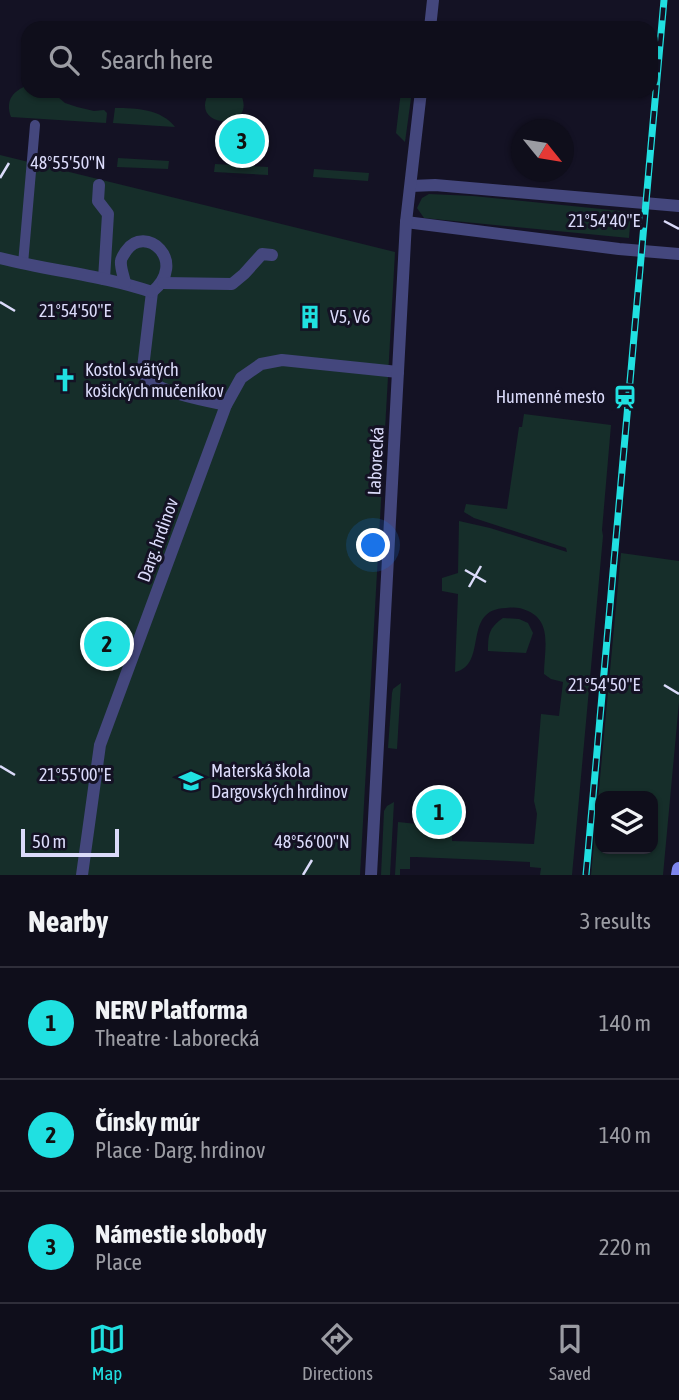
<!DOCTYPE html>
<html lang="en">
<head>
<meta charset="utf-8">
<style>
  body { margin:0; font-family:"Asap Condensed",sans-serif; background:#181724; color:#f1f3f6 }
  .controls { position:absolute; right:21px; bottom:21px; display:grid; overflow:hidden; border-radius:14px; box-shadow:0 2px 5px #0004 }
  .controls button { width:63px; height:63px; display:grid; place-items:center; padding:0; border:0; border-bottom:2px solid #2f2e3a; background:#0f0e1b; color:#f1f3f6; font:35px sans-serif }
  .compass { position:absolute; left:511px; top:119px; width:63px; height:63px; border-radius:50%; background:#0f0e1b; box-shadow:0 2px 5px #0004; rotate:120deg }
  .scale { position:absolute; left:21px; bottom:18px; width:98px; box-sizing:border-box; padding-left:7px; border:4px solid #dbdbfa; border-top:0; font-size:19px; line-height:24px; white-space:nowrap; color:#dbdbfa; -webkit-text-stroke:5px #141224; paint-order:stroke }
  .you { position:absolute; left:374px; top:546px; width:24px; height:24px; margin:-18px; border:5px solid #fff; border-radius:50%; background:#1a73e8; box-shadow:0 0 0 10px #1a73e833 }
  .badge { display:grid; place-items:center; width:46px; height:46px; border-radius:50%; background:#20e0e1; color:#111; font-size:23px; font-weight:700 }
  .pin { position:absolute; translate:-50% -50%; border:4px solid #fff; box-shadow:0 2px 7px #0006 }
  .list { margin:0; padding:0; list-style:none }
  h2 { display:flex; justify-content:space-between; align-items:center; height:91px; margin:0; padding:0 28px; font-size:30px }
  h2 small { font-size:23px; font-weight:400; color:#9b9ca3 }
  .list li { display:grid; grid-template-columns:46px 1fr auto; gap:21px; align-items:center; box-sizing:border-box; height:112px; padding:0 28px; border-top:2px solid #2f2e3a }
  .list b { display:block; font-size:26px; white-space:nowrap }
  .list p { margin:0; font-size:23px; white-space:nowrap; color:#9b9ca3 }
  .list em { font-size:23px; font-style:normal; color:#9b9ca3 }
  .icon { flex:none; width:38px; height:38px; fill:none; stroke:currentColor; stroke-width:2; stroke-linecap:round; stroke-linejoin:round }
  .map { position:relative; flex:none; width:679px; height:875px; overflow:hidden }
  .search { position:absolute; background:#0f0e1b; box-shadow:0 2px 5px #0004; left:21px; right:21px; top:21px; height:77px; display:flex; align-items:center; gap:18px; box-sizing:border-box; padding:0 24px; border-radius:21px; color:#9b9ca3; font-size:26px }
  .sheet { height:427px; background:#0f0e1b }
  nav { display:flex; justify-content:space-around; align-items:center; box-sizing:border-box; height:98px; border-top:2px solid #2f2e3a; background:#0f0e1b; font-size:19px; color:#9b9ca3 }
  nav a { display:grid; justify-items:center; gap:4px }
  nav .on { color:#20e0e1 }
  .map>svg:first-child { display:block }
  .green { fill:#162e2a; fill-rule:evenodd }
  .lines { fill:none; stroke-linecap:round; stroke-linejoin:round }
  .pedestrian { stroke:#44477d; stroke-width:10 }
  .minor { stroke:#44477d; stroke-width:12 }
  .secondary { stroke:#7e86ee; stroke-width:14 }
  .rail-casing { stroke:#20e0e1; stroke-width:7 }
  .rail { stroke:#141224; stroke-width:4.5; stroke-dasharray:13; stroke-linecap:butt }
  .ticks { fill:none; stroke:#dbdbfa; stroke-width:2.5 }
  .labels { text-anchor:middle; stroke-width:6; stroke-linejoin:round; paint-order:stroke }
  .poi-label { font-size:18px; fill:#dbdbfa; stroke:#141224; text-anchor:start }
  .street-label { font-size:18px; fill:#dbdbfa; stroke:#141224 }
  .ticks-label { font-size:18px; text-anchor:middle; fill:#dbdbfa; stroke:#141224; stroke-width:6; stroke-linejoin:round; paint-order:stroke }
</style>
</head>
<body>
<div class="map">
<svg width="679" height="875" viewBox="0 0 679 875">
  <rect width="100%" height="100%" fill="#141224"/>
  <g class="green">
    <path d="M28,85V91H51L65,103L77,107L94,111L104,110L107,113L106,123L11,117C5,100 13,91 28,85Z"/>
    <path d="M210,91H239C263,132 185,131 210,91Z"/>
    <path d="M401,91H412L405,142L396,133Z"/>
    <path d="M115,108C136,108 161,109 175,127L113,123Z"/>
    <path d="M0,155L395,252L360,875H0Z"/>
    <path d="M118,158L169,161L168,169L117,167Z"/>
    <path d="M215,164L268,167V175L214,172Z"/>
    <path d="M314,169L369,173L368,181L313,177Z"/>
    <path d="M429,194L473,196L631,212L629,238L424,218L417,208L422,198Z"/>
    <path d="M524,414L611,425L602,530L603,536L572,875H540L541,868L530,867V862L416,857H410V869H400V875H395L398,822L427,825L428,827H452V841L534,844L537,814L534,801L541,714L559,716L563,682L551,679L544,674C544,651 553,622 528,611C520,607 514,607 506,608C461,609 489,665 455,672L458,594L442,591V578L458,573L459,521L490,528L567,552L566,548L474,518L464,512L466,504L507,509L519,427H522Z"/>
    <path d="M621,553L679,561V702L663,875H591ZM600,796H653V849H600Z"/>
    <path d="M503,618L519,619L528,623L533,633L526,653L488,651C488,634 489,628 503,618Z"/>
    <path d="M401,683L397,749L388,748L392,693L393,689Z"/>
    <path d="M394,802L390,875H381L384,811L387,806Z"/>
  </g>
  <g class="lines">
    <path class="pedestrian" d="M23,264L35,125"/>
    <g class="minor">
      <path d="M430,28L433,0"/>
      <path d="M99,185L98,201L108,214L104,279"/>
      <path d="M411,186L435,185L679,206"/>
      <path d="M406,222L619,249L679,254"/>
      <path d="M0,258C50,271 102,275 152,292L143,368C144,371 145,376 147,379C159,392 207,401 226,405"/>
      <path d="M125,283C124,277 120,267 121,261C121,258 125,253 126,251C145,223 189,261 152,292"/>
      <path d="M163,283L232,284L244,274L262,254L272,255"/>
      <path d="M82,875L100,745L226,405L241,378L261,364L282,360L398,372"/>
      <path d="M371,875L406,222L421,91"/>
    </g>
    <path class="secondary" d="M678,875L679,869"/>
    <g class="rail-casing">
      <path id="rail" d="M586,875L664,0"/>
    </g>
    <use href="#rail" class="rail"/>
  </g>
  <path class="ticks" d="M0,178L9,163M664,221L679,229M0,302L15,311M465,570L486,582M469,587L481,566M664,685L679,694M0,766L15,775M303,875L312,860"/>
  <defs>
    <g id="building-bare" transform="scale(1.89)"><path d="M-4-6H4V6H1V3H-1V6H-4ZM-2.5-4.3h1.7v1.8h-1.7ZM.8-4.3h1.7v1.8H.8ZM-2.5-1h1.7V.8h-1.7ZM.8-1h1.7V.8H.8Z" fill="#20e0e1" stroke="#141224" stroke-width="2.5" paint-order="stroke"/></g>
    <g id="church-bare" transform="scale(1.89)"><path d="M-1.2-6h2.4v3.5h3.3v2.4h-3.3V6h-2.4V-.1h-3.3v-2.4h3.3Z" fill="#20e0e1" stroke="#141224" stroke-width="2.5" paint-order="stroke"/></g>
    <g id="station-bare" transform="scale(1.89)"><path d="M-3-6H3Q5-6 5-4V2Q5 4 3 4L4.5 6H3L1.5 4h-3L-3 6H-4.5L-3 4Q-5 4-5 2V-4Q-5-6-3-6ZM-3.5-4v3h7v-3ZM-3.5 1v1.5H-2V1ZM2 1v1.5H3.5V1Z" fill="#20e0e1" stroke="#141224" stroke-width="2.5" paint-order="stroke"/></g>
    <g id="school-bare" transform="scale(1.89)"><path d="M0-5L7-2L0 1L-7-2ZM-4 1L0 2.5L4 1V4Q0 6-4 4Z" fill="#20e0e1" stroke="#141224" stroke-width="2.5" paint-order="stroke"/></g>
  </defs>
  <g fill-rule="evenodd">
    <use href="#building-bare" x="310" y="317"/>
    <use href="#church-bare" x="65" y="380"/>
    <use href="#station-bare" x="625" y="397"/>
    <use href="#school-bare" x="191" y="781"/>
  </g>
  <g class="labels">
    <g class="poi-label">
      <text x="330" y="323">V5, V6</text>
      <text x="85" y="376">Kostol svätých<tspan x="85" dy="21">košických mučeníkov</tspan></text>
      <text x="605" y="403" text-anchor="end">Humenné mesto</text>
      <text x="211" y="777">Materská škola<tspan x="211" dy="21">Dargovských hrdinov</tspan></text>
    </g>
    <g class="street-label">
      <text transform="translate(376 461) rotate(-87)" y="6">Laborecká</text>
      <text transform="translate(158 540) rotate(-70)" y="6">Darg. hrdinov</text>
    </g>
  </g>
  <g class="ticks-label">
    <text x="68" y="169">48°55'50"N</text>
    <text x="604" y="227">21°54'40"E</text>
    <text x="75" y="317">21°54'50"E</text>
    <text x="604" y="691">21°54'50"E</text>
    <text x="75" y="781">21°55'00"E</text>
    <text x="312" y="848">48°56'00"N</text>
  </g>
</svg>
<div class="controls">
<button><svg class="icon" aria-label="layers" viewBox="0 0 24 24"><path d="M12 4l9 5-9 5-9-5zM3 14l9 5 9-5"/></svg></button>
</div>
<svg class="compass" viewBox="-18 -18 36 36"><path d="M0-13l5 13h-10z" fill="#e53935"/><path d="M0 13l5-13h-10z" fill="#9b9ca3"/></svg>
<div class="scale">50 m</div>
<div class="you"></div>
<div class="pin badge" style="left:439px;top:812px">1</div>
<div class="pin badge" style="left:107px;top:644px">2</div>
<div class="pin badge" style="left:242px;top:141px">3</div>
<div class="search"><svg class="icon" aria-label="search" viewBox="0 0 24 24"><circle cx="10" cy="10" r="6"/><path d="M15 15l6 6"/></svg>Search here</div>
</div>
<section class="sheet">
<h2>Nearby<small>3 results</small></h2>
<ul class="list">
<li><span class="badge">1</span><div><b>NERV Platforma</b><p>Theatre · Laborecká</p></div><em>140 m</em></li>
<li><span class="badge">2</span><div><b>Čínsky múr</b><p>Place · Darg. hrdinov</p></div><em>140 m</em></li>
<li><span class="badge">3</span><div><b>Námestie slobody</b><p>Place</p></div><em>220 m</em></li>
</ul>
</section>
<nav>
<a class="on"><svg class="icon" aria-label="map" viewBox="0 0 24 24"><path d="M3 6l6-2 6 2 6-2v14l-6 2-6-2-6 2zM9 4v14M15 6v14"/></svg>Map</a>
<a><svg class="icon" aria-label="directions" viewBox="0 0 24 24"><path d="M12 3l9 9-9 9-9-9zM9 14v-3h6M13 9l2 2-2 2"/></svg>Directions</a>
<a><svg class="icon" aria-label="saved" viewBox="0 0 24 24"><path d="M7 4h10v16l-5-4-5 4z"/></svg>Saved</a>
</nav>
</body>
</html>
